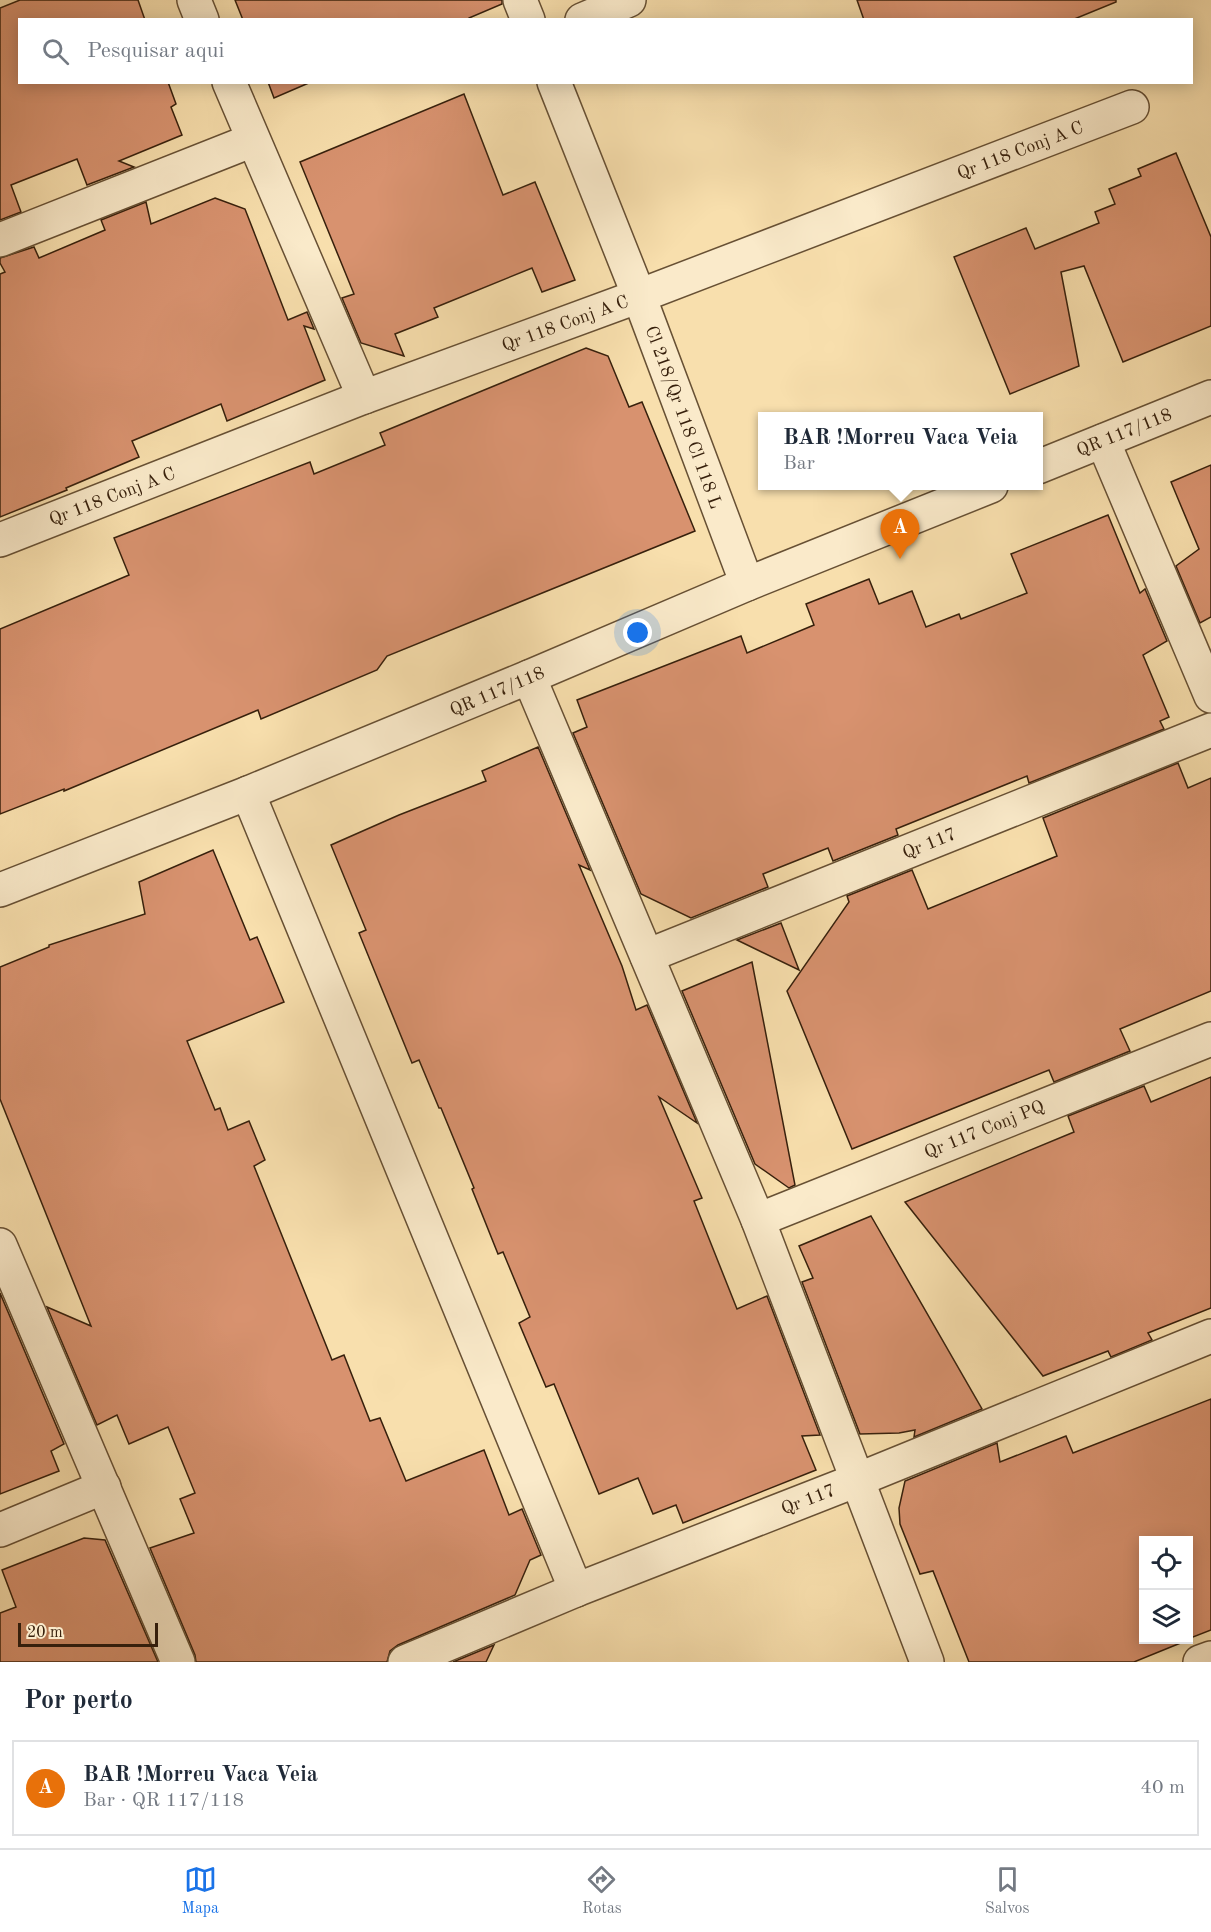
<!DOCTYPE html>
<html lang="pt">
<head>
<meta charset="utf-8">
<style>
  body { margin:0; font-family:"Old Standard TT",serif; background:#f2f2f3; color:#1f2937 }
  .controls { position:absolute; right:18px; bottom:18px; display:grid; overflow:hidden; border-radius:0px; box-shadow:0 3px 15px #0003 }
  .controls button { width:54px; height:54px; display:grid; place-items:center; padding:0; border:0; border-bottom:2px solid #e0e1e3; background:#fff; color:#1f2937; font:30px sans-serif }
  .scale { position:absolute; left:18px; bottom:15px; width:140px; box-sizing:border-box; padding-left:6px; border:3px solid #37200c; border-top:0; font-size:16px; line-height:21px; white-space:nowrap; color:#37200c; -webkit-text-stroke:4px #faeaca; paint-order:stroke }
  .you { position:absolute; left:638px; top:633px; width:21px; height:21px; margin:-15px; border:4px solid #fff; border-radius:50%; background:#1a73e8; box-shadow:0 0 0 9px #1a73e833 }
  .badge { display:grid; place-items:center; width:39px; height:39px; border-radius:50%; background:#1a73e8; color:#fff; font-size:20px; font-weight:700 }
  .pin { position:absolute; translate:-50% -50px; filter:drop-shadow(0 2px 3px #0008) }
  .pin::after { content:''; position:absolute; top:32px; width:21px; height:18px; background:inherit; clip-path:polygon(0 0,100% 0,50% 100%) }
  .popup { position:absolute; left:758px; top:412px; width:285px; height:78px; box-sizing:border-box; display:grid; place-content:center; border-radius:0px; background:#fff; filter:drop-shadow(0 2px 4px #0005); font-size:20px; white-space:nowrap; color:#747a83 }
  .popup b { font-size:22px; color:#1f2937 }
  .popup::after { content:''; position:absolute; left:50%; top:100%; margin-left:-12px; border:12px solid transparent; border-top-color:#fff }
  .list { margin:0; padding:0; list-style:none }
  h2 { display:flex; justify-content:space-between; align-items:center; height:78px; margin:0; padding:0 24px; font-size:26px }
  h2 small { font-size:20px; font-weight:400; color:#747a83 }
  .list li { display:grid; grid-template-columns:39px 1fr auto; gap:18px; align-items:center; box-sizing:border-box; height:96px; margin:0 12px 12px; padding:0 12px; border:2px solid #e0e1e3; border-radius:0px }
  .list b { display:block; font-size:22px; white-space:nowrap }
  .list p { margin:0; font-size:20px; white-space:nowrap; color:#747a83 }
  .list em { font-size:20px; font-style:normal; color:#747a83 }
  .icon { flex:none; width:33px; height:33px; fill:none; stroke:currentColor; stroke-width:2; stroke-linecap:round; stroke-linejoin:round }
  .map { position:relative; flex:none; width:1211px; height:1662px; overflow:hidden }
  .search { position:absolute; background:#fff; box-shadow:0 3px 15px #0003; left:18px; right:18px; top:18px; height:66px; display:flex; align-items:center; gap:15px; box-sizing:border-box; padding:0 21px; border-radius:0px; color:#747a83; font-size:22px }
  .sheet { height:186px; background:#fff }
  nav { display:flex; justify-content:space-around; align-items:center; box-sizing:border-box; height:84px; border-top:2px solid #e0e1e3; background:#fff; font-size:16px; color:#747a83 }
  nav a { display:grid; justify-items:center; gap:3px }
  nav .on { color:#1a73e8 }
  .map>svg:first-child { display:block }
  .building { fill:#d8926f; stroke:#37200c; stroke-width:1.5 }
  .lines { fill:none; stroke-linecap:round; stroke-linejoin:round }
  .minor-casing { stroke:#675034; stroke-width:36 }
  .minor { stroke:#faeaca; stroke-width:33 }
  .labels { text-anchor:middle; stroke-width:6; stroke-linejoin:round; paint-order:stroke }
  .street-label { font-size:18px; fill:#37200c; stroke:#faeaca }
</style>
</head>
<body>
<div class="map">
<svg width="1211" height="1662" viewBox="0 0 1211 1662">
  <rect width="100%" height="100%" fill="#f8dfad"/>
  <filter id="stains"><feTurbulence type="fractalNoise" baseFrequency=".00333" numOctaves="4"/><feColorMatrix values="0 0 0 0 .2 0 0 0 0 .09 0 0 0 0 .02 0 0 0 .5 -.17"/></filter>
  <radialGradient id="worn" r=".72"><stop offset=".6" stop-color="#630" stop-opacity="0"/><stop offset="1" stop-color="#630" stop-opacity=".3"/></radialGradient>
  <g class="building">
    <path d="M20,0H138L145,20H20V82H168L176,104L171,107L182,135L119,161L134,167L87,185L77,159L11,185L21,212L0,220V8Z"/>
    <path d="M235,0H502V4L469,18V20H243Z"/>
    <path d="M857,0H1116V2L1072,20H864Z"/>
    <path d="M268,82H311L274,98Z"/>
    <path d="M464,94L503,195L535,182L575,280L542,292L532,268L434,308L438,317L395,334L404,356L361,343L342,298L354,294L300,162Z"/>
    <path d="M1176,153L1211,237V326L1123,362L1084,266L1061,272L1079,366L1010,394L954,257L1026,228L1035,249L1099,223L1095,212L1115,204L1109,189L1141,176L1138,169Z"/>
    <path d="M215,198L245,209L288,320L307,312L314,329L304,326L325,380L227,421L221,404L132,441L139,457L66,488L67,490L0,517V274L5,272L0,263V258L34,247L39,258L105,230L101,220L146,202L151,224Z"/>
    <path d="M586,348L608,356L629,407L642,402L695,531L387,656L377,670L261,719L258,710L64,791V789L0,814V629L129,575L114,538L310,462L314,474L385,445L380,433Z"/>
    <path d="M1211,465V617L1200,623L1176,566L1199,549L1171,482Z"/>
    <path d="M1108,515L1140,593L1145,589L1167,641L1143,655L1169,717L1160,721L1164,729L1029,783L1027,776L896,829L898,835L833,861L828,848L763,874L768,887L691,918L641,894L573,733L587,727L577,700L741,636L747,653L814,625L806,604L869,579L879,604L912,591L926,627L959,614L961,619L1027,593L1011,554Z"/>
    <path d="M538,747L590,870L579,865L622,966L636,1010L647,1005L697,1123L659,1097L702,1198L694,1201L737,1309L767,1296L820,1435L802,1436L816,1470L683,1523L676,1505L653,1514L638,1478L599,1494L554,1384L546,1387L519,1323L530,1317L503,1252L498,1254L472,1189L474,1188L441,1108H439L419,1060L412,1063L359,933L366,930L331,845L399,815L486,781L482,771Z"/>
    <path d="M1178,763L1188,788L1211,778V991L1120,1029L1130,1051L1054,1082L1049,1070L852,1149L787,991L849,902L847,896L912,870L928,909L1057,856L1043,818Z"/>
    <path d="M213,850L250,940L257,937L284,1002L187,1041L215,1110L220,1108L228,1130L249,1121L265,1160L254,1166L332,1360L344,1355L370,1421L380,1418L406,1481L484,1450L509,1515L522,1509L541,1555L530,1560L515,1595L398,1645L390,1651L387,1662H196L195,1655L150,1548L194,1533L180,1499L195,1493L168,1427L129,1444L117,1415L97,1425L47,1307L91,1326L0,1099V967L49,947V945L145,914L139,882Z"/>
    <path d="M781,923L799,970L737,940Z"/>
    <path d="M752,962L795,1185L789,1188L755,1164L682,991Z"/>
    <path d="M1211,1077V1308L1148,1333L1152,1340L1111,1357L1108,1351L1043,1376L905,1202L1074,1132L1068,1116L1144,1086L1151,1102Z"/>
    <path d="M871,1216L982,1409L914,1437L915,1430L899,1433L860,1434L802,1282L813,1278L799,1246Z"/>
    <path d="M0,1293L64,1444L51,1451L59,1471L0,1494Z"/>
    <path d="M1211,1399V1630L1188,1639V1540H1143V1640H1188L1134,1662H969L933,1571L920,1574L900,1524L899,1508L905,1481L997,1443L1000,1462L1066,1436L1073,1453Z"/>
    <path d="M84,1538L105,1540L158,1662H0V1613L16,1607L2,1570Z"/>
    <path d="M494,1645L486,1662H453Z"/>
  </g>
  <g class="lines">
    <g class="minor-casing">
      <g id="minor">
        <path d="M194,0L202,20"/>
        <path d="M520,0L528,20"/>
        <path d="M582,20L629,0"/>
        <path d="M229,82L364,397"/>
        <path d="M554,82L639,296L747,584"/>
        <path d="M0,240L253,140"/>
        <path d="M1103,441L1211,696"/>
        <path d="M1038,467L1211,397"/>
        <path d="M0,540L364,397L639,296L1132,107"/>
        <path d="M529,677L758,1220L927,1662"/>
        <path d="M248,793L576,1590"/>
        <path d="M0,890L248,793L529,677L747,584L991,486"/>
        <path d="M647,956L1211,730"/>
        <path d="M758,1220L1211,1039"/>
        <path d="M0,1245L178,1662"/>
        <path d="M0,1530L104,1487"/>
        <path d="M405,1662L576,1590L857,1480L1211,1336"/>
        <path d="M1200,1662L1211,1658"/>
      </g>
    </g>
    <use href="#minor" class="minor"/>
  </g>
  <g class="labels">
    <g class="street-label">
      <text transform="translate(1020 150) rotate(-21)" y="6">Qr 118 Conj A C</text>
      <text transform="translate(565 323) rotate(-20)" y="6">Qr 118 Conj A C</text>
      <text transform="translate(684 417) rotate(70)" y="6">Cl 218/Qr 118 Cl 118 L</text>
      <text transform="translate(1124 432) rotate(-22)" y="6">QR 117/118</text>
      <text transform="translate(112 496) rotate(-21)" y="6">Qr 118 Conj A C</text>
      <text transform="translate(497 691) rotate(-23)" y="6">QR 117/118</text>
      <text transform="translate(929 843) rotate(-22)" y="6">Qr 117</text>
      <text transform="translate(984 1129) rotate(-22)" y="6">Qr 117 Conj PQ</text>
      <text transform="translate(808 1499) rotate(-21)" y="6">Qr 117</text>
    </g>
  </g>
  <rect width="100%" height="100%" filter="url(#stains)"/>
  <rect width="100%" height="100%" fill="url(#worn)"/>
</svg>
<div class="controls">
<button><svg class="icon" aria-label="locate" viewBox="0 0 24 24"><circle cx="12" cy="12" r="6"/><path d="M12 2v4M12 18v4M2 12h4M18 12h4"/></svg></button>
<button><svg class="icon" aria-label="layers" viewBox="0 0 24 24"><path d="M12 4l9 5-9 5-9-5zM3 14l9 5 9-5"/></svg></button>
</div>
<div class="scale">20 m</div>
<div class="you"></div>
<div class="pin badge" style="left:900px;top:559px;background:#e8710a">A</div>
<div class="popup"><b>BAR !Morreu Vaca Veia</b>Bar</div>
<div class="search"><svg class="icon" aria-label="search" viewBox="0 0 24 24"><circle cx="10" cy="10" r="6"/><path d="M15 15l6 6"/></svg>Pesquisar aqui</div>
</div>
<section class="sheet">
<h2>Por perto<small></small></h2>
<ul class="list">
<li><span class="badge" style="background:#e8710a">A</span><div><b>BAR !Morreu Vaca Veia</b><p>Bar · QR 117/118</p></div><em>40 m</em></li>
</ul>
</section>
<nav>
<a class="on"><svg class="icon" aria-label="map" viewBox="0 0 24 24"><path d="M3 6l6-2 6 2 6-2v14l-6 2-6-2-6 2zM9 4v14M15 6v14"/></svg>Mapa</a>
<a><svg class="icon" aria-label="directions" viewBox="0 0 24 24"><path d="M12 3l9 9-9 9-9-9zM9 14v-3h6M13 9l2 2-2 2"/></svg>Rotas</a>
<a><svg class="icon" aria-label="saved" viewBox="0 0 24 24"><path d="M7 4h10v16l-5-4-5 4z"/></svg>Salvos</a>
</nav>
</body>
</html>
